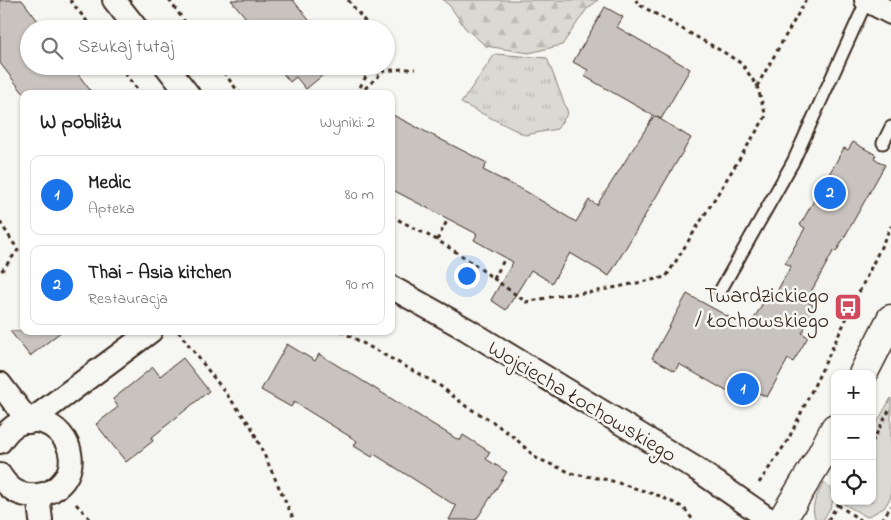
<!DOCTYPE html>
<html lang="pl">
<head>
<meta charset="utf-8">
<style>
  body { margin:0; font-family:"Indie Flower",sans-serif; background:#f6f6f6; color:#222 }
  .controls { position:absolute; right:15px; bottom:15px; display:grid; overflow:hidden; border-radius:10px; box-shadow:0 1px 4px #0004 }
  .controls button { width:45px; height:45px; display:grid; place-items:center; padding:0; border:0; border-bottom:1px solid #e0e0e0; background:#fff; color:#222; font:25px sans-serif }
  .you { position:absolute; left:466px; top:275px; width:18px; height:18px; margin:-12px; border:4px solid #fff; border-radius:50%; background:#1a73e8; box-shadow:0 0 0 8px #1a73e833 }
  .badge { display:grid; place-items:center; width:32px; height:32px; border-radius:50%; background:#1a73e8; color:#fff; font-size:16px; font-weight:700 }
  .pin { position:absolute; translate:-50% -50%; border:2px solid #fff; box-shadow:0 1px 5px #0006 }
  .list { margin:0; padding:0; list-style:none }
  h2 { display:flex; justify-content:space-between; align-items:center; height:65px; margin:0; padding:0 20px; font-size:21px }
  h2 small { font-size:16px; font-weight:400; color:#767676 }
  .list li { display:grid; grid-template-columns:32px 1fr auto; gap:15px; align-items:center; box-sizing:border-box; height:80px; margin:0 10px 10px; padding:0 10px; border:1px solid #e0e0e0; border-radius:10px }
  .list b { display:block; font-size:19px; white-space:nowrap }
  .list p { margin:0; font-size:16px; white-space:nowrap; color:#767676 }
  .list em { font-size:16px; font-style:normal; color:#767676 }
  .icon { flex:none; width:28px; height:28px; fill:none; stroke:currentColor; stroke-width:2; stroke-linecap:round; stroke-linejoin:round }
  .map { position:relative; flex:none; width:891px; height:520px; overflow:hidden }
  .search { position:absolute; background:#fff; box-shadow:0 1px 4px #0004; left:20px; top:20px; width:375px; height:55px; display:flex; align-items:center; gap:12px; box-sizing:border-box; padding:0 18px; border-radius:28px; color:#767676; font-size:19px }
  .panel { position:absolute; background:#fff; box-shadow:0 1px 4px #0004; left:20px; top:90px; width:375px; height:245px; border-radius:10px }
  .map>svg:first-child { display:block }
  .grass { fill:#dad9d3; stroke:#8a8278 }
  .forest { fill:url(#forest-firs); stroke:#8a8278 }
  .park { fill:url(#park-tufts); stroke:#8a8278 }
  .building { fill:#c8c3be; stroke:#3b2a1e }
  .lines { fill:none; stroke-linecap:round; stroke-linejoin:round }
  .service-casing { stroke:#3b2a1e; stroke-width:15 }
  .minor-casing { stroke:#3b2a1e; stroke-width:26 }
  .tertiary-casing { stroke:#3b2a1e; stroke-width:31 }
  .path { stroke:#3b2a1e; stroke-width:3; stroke-dasharray:4 4; stroke-linecap:butt }
  .service { stroke:#f6f6f2; stroke-width:11 }
  .minor { stroke:#f6f6f2; stroke-width:22 }
  .tertiary { stroke:#f6f6f2; stroke-width:28 }
  .labels { text-anchor:middle; stroke-width:5; stroke-linejoin:round; paint-order:stroke }
  .poi-label { font-size:22px; fill:#3b2a1e; stroke:#f6f6f2; text-anchor:end }
  .street-label { font-size:22px; fill:#3b2a1e; stroke:#f6f6f2 }
</style>
</head>
<body>
<div class="map">
<svg width="891" height="520" viewBox="0 0 891 520">
  <defs>
    <pattern id="forest-firs" width="22" height="20" patternUnits="userSpaceOnUse" patternTransform="scale(1.25)"><rect width="22" height="20" fill="#dad9d3"/><path d="M5 1l3.5 6h-7zM16 11l3.5 6h-7z" fill="#bcbab5"/></pattern>
    <pattern id="park-tufts" width="24" height="20" patternUnits="userSpaceOnUse" patternTransform="scale(1.25)"><rect width="24" height="20" fill="#dad9d3"/><path d="M3 7l-1-3M5 7V3M7 7l1-3M15 17l-1-3M17 17v-4M19 17l1-3" fill="none" stroke="#bcbab5"/></pattern>
  </defs>
  <rect width="100%" height="100%" fill="#f6f6f2"/>
  <filter id="ink" filterUnits="userSpaceOnUse"><feTurbulence type="fractalNoise" baseFrequency=".02" numOctaves="2"/><feDisplacementMap in="SourceGraphic" scale="10" xChannelSelector="R" yChannelSelector="G"/><feConvolveMatrix kernelMatrix="1 2 1 2 8 2 1 2 1" color-interpolation-filters="sRGB"/></filter>
  <g filter="url(#ink)">
    <g class="grass">
      <path d="M891,398V497L884,508L867,517L844,504V501H872V431Z"/>
      <path d="M824,482C840,496 832,505 823,520H816C809,506 818,494 824,482Z"/>
    </g>
    <path class="forest" d="M443,0H598L586,10L562,45L529,53L486,46L465,28L450,6Z"/>
    <path class="park" d="M495,54L547,58L568,113L557,129L525,135L461,103Z"/>
    <g class="building">
      <path d="M0,0H22L44,29H29V66H72L93,94H24L0,63Z"/>
      <path d="M231,0H293L316,29H248L252,25Z"/>
      <path d="M605,7L623,17L617,27L690,69L661,119L655,116L691,138L609,276L570,253L552,283L531,270L506,310L491,300L513,262L474,240L477,234L391,189V114L487,163L483,170L527,192L576,222L589,200L597,205L654,116L584,76L588,70L573,62Z"/>
      <path d="M277,66H334L306,89L296,77L290,82Z"/>
      <path d="M853,142L876,155L874,158L885,165L836,252L834,250L806,301L816,307L802,333L808,337L793,362L788,359L767,397L755,391L747,403L679,364L675,371L652,358L687,294L749,328L765,299L771,302L791,266L785,263L805,228L800,225L844,148L848,150Z"/>
      <path d="M10,331H62L30,356Z"/>
      <path d="M287,344L315,361L319,354L460,441L463,435L490,452L486,459L507,472L476,520H449L456,506L374,454L372,457L354,446L357,441L294,402L291,407L261,390Z"/>
      <path d="M183,358L209,391L151,438L153,441L126,462L96,424L118,407L113,399L153,367L160,376Z"/>
    </g>
    <g class="lines">
      <g class="service-casing">
        <g id="service">
          <path d="M883,143L891,127"/>
          <path d="M719,293L793,162L867,0"/>
        </g>
      </g>
      <g class="minor-casing">
        <g id="minor">
          <path d="M114,0L137,29"/>
          <path d="M866,0L891,13"/>
          <path d="M166,66L188,94"/>
          <path d="M391,287L466,329L695,468L770,520"/>
          <path d="M0,384L29,422"/>
          <path d="M29,422L151,331"/>
          <path d="M0,442C4,436 9,429 16,425C50,407 86,450 64,480C57,489 48,494 38,495C21,497 9,490 0,475"/>
          <path d="M38,495L41,520"/>
        </g>
      </g>
      <g class="tertiary-casing">
        <g id="tertiary">
          <path d="M863,374L891,319"/>
          <path d="M782,520L819,459L835,428"/>
        </g>
      </g>
      <g class="path">
        <path d="M70,0L93,29"/>
        <path d="M169,0L190,29"/>
        <path d="M348,0L371,29"/>
        <path d="M121,66L127,76L141,94"/>
        <path d="M219,66L240,94"/>
        <path d="M757,86L806,0"/>
        <path d="M356,94L372,66"/>
        <path d="M359,94L384,71L402,69H415"/>
        <path d="M391,216L437,240L464,257L526,302L561,295L593,292L666,277L766,116L757,86L742,64L725,53L638,4L636,0"/>
        <path d="M0,222L18,250L0,273"/>
        <path d="M437,240L448,219"/>
        <path d="M494,279L505,258"/>
        <path d="M178,331L251,426L294,520"/>
        <path d="M341,331L439,385L467,407L489,419L515,438L536,458L574,474L609,480L660,496L684,508L693,520"/>
        <path d="M872,442L891,407"/>
        <path d="M759,483L788,440L891,226"/>
        <path d="M76,504L91,520"/>
        <path d="M838,505L860,520"/>
        <path d="M828,520L840,501"/>
        <path d="M882,520L891,506"/>
      </g>
      <use href="#service" class="service"/>
      <use href="#minor" class="minor"/>
      <use href="#tertiary" class="tertiary"/>
    </g>
  </g>
  <defs>
    <g id="bus-square" transform="scale(1.4375)"><rect x="-9" y="-9" width="18" height="18" rx="4" fill="#d1495b" stroke="#f6f6f2"/><path d="M-5-6H5V4H4V6H2V4H-2V6H-4V4H-5ZM-3.5-4V0h7V-4ZM-3.5 1.2v1.5H-2V1.2ZM2 1.2v1.5H3.5V1.2Z" fill="#fff"/></g>
  </defs>
  <g fill-rule="evenodd">
    <use href="#bus-square" x="848" y="307"/>
  </g>
  <g class="labels">
    <g class="poi-label">
      <text x="829" y="302">Twardzickiego<tspan x="829" dy="25">/ Łochowskiego</tspan></text>
    </g>
    <g class="street-label">
      <text transform="translate(583 400) rotate(31)" y="8">Wojciecha Łochowskiego</text>
    </g>
  </g>
</svg>
<div class="controls">
<button>+</button>
<button>−</button>
<button><svg class="icon" aria-label="locate" viewBox="0 0 24 24"><circle cx="12" cy="12" r="6"/><path d="M12 2v4M12 18v4M2 12h4M18 12h4"/></svg></button>
</div>
<div class="you"></div>
<div class="pin badge" style="left:743px;top:389px">1</div>
<div class="pin badge" style="left:830px;top:193px">2</div>
<div class="search"><svg class="icon" aria-label="search" viewBox="0 0 24 24"><circle cx="10" cy="10" r="6"/><path d="M15 15l6 6"/></svg>Szukaj tutaj</div>
<section class="panel">
<h2>W pobliżu<small>Wyniki: 2</small></h2>
<ul class="list">
<li><span class="badge">1</span><div><b>Medic</b><p>Apteka</p></div><em>80 m</em></li>
<li><span class="badge">2</span><div><b>Thai - Asia kitchen</b><p>Restauracja</p></div><em>90 m</em></li>
</ul>
</section>
</div>
</body>
</html>
